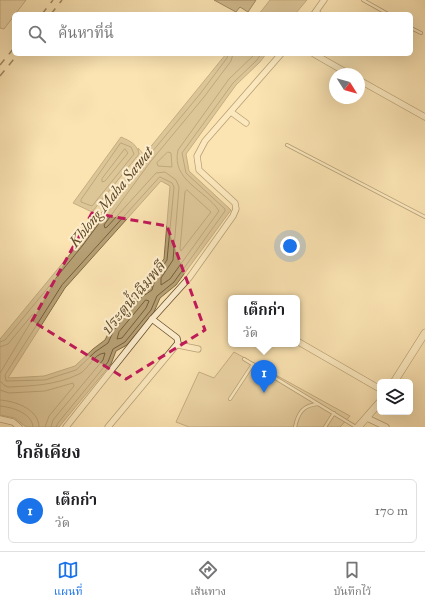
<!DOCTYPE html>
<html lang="th">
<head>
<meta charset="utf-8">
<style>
  body { margin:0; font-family:"IM FELL Great Primer","Noto Serif Thai",serif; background:#f2f2f2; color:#202124 }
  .controls { position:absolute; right:12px; bottom:12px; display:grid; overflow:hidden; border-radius:6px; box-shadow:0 4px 16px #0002 }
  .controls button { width:36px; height:36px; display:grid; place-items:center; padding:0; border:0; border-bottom:1px solid #e0e0e0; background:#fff; color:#202124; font:20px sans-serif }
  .compass { position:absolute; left:329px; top:68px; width:36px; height:36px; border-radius:50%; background:#fff; box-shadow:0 4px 16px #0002; rotate:127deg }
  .you { position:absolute; left:290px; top:246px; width:14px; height:14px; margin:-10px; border:3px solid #fff; border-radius:50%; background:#1a73e8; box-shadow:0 0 0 6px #1a73e833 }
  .badge { display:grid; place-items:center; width:26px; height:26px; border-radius:50%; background:#1a73e8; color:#fff; font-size:13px; font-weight:700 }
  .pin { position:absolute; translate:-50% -33px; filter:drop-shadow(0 1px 2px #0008) }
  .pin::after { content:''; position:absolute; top:21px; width:14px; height:12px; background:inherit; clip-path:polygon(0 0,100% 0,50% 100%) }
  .popup { position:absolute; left:228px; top:295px; width:72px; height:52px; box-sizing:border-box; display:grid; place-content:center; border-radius:6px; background:#fff; filter:drop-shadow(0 1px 3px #0005); font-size:13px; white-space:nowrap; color:#757577 }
  .popup b { font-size:15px; color:#202124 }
  .popup::after { content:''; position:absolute; left:50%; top:100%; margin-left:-8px; border:8px solid transparent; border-top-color:#fff }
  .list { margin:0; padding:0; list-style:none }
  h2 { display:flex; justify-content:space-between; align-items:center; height:52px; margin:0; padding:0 16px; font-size:17px }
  h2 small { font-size:13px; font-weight:400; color:#757577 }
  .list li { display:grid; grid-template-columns:26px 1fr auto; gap:12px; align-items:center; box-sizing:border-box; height:64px; margin:0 8px 8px; padding:0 8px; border:1px solid #e0e0e0; border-radius:6px }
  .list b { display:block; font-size:15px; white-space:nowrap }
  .list p { margin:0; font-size:13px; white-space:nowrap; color:#757577 }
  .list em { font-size:13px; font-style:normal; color:#757577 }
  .icon { flex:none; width:22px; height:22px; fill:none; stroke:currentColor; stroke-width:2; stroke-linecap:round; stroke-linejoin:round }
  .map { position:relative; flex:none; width:425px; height:427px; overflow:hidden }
  .search { position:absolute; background:#fff; box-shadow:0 4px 16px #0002; left:12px; right:12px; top:12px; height:44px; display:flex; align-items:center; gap:10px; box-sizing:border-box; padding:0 14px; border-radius:6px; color:#757577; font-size:15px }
  .sheet { height:124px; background:#fff }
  nav { display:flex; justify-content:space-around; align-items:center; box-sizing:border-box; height:56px; border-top:1px solid #e0e0e0; background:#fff; font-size:11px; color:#757577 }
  nav a { display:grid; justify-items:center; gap:2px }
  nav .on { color:#1a73e8 }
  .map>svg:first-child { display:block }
  .green { fill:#d9c194; stroke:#866f4a }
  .water { fill:#b7a075; stroke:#836c46; fill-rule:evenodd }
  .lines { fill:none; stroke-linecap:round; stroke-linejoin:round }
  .shore { stroke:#765e3a; stroke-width:1 }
  .building { fill:#9b845d; stroke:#341d00 }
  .service-casing { stroke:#664e2c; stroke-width:4 }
  .minor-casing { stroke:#664e2c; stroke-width:7 }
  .tertiary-casing { stroke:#664e2c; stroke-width:8 }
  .service { stroke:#fcedcd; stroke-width:2.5 }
  .minor { stroke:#fcedcd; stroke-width:5.5 }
  .tertiary { stroke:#fcedcd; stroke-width:7 }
  .rail { stroke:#341d00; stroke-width:1.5; stroke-dasharray:7 7; stroke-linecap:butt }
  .marked { fill:none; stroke:#c2185b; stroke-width:3; stroke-dasharray:8 5; stroke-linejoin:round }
  .labels { text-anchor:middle; stroke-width:4; stroke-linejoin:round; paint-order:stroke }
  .water-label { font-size:15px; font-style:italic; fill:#624b29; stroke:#fcedcd }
</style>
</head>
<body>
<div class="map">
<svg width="425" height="427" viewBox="0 0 425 427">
  <rect width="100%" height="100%" fill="#fbe3b2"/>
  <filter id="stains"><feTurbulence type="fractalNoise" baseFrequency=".005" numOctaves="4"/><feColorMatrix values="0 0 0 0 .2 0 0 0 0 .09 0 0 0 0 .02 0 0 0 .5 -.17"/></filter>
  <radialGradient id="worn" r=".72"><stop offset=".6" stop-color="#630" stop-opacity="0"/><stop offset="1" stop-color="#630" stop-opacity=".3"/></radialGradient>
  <g class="green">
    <path d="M0,0H26L4,29L0,28Z"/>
    <path d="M138,148L144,155L100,215L92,212L139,154Z"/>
    <path d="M234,352L350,416L340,427H189L176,422L199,372L214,378Z"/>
  </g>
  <g class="water">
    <path d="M270,0H307L295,14H259Z"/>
    <path d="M226,54H266L260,62L236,85L186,154L189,171L231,210L176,285L160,298L154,312L127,345L116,351L111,364L59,427H26L15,418L0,415V339L80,242L144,155ZM161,181L170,186L164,259L152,274L149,288L136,295L111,328L105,340L93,349L75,366L44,376L8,378L65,288Z"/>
    <path d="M121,137C130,141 137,144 139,154L92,212L73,203Z"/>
  </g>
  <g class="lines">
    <g class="shore">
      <path d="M233,54L231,61L204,97L151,161L104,225L105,228L107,227L156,173L165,172L176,180L179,187L173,260L161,278V285L170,279L219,211C206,190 171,181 178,150L229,79L255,54"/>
      <path d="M121,143L131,147L134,154L92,206L81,202V200Z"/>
      <path d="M125,149L128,153L105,181L102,182V179Z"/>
      <path d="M168,152L171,153L172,167L158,166L157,163Z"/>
      <path d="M160,177L172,183L174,187L167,260L156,276L152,290L139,299L114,330L108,343L95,352L76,370L45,380L6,381L5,375L62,285Z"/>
      <path d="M187,190L211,212L181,251L180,249L185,192Z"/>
      <path d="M146,300L149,301L146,308L122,338L117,339L119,332Z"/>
      <path d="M0,342L5,340L83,245L147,158L200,94L227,58L228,54"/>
      <path d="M0,347L8,344L32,315H35L0,373"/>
      <path d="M0,381L4,385L8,387C32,386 57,385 79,374C88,370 94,353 105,353L103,360L53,420L51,427"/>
      <path d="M0,390L9,393L45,391L73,383L74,386L49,416L45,427"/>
      <path d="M0,400C15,401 39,409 39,427"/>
      <path d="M0,406C12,407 32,413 33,427"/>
      <path d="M56,427L58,423L108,362L113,349L125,342L151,310L157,296L174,282L225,211V209L186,173L182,153L233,83L257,60L261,54"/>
    </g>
  </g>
  <path class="building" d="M214,0H256L248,12L240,7L236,12Z"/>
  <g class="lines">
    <g class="service-casing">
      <g id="service">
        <path d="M363,0L388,14"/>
        <path d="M317,11L321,14"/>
        <path d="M411,28L421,33"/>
        <path d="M287,145L425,217"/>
        <path d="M244,359L356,427"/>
        <path d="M230,399L253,364"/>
        <path d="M295,427C298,413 303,405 318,404"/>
        <path d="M325,427L334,413"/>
      </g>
    </g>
    <g class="minor-casing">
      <g id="minor">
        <path d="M314,14L324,0"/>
        <path d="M314,54L349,74"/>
        <path d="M359,80L425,117"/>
        <path d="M231,112L246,123"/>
        <path d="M297,341L380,389"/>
        <path d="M178,345L198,349"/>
        <path d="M367,418L386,427"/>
        <path d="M0,419L13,422L19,427"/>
        <path d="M66,427L152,319L189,278L233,216L236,209L235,203L199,170L197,156L205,141L281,54"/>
        <path d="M108,427L178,343L177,338L152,319"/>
      </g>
    </g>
    <g class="tertiary-casing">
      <g id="tertiary">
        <path d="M394,382L425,333"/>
        <path d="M358,427L380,402"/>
      </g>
    </g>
    <use href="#service" class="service"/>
    <use href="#minor" class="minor"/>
    <use href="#tertiary" class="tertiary"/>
    <g class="rail">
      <path d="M42,14L53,0"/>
      <path d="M51,14L62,0"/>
      <path d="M0,65L14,48"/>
      <path d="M0,76L18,54"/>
    </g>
  </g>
  <path d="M0 0H425V427H0ZM92,213L167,226L205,330L126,379L32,321Z" fill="#fbe3b2" fill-opacity=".55" fill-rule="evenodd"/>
  <path class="marked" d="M92,213L167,226L205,330L126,379L32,321Z"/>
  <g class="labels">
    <g class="water-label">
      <text transform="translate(111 197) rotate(-51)" y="5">Khlong Maha Sawat</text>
      <text transform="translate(133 298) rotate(-50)" y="5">ประตูน้ำฉิมพลี</text>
    </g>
  </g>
  <rect width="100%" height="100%" filter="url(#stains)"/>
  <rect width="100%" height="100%" fill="url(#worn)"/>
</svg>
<div class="controls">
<button><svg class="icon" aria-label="layers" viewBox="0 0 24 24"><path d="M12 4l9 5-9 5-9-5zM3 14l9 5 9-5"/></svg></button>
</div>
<svg class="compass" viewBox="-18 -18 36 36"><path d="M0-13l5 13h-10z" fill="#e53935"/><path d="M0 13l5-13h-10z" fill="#757577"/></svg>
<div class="you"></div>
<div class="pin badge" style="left:264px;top:393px">1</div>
<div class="popup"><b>เต็กก่า</b>วัด</div>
<div class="search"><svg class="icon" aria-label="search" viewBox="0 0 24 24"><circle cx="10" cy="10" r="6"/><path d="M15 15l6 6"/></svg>ค้นหาที่นี่</div>
</div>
<section class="sheet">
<h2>ใกล้เคียง<small></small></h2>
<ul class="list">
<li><span class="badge">1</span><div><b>เต็กก่า</b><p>วัด</p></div><em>170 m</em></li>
</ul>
</section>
<nav>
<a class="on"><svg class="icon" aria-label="map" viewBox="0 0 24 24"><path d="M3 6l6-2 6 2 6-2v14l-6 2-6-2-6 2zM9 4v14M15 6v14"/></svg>แผนที่</a>
<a><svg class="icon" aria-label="directions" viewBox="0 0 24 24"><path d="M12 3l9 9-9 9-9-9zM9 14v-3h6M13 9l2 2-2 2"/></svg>เส้นทาง</a>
<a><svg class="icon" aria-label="saved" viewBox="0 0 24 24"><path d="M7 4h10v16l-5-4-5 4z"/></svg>บันทึกไว้</a>
</nav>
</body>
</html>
